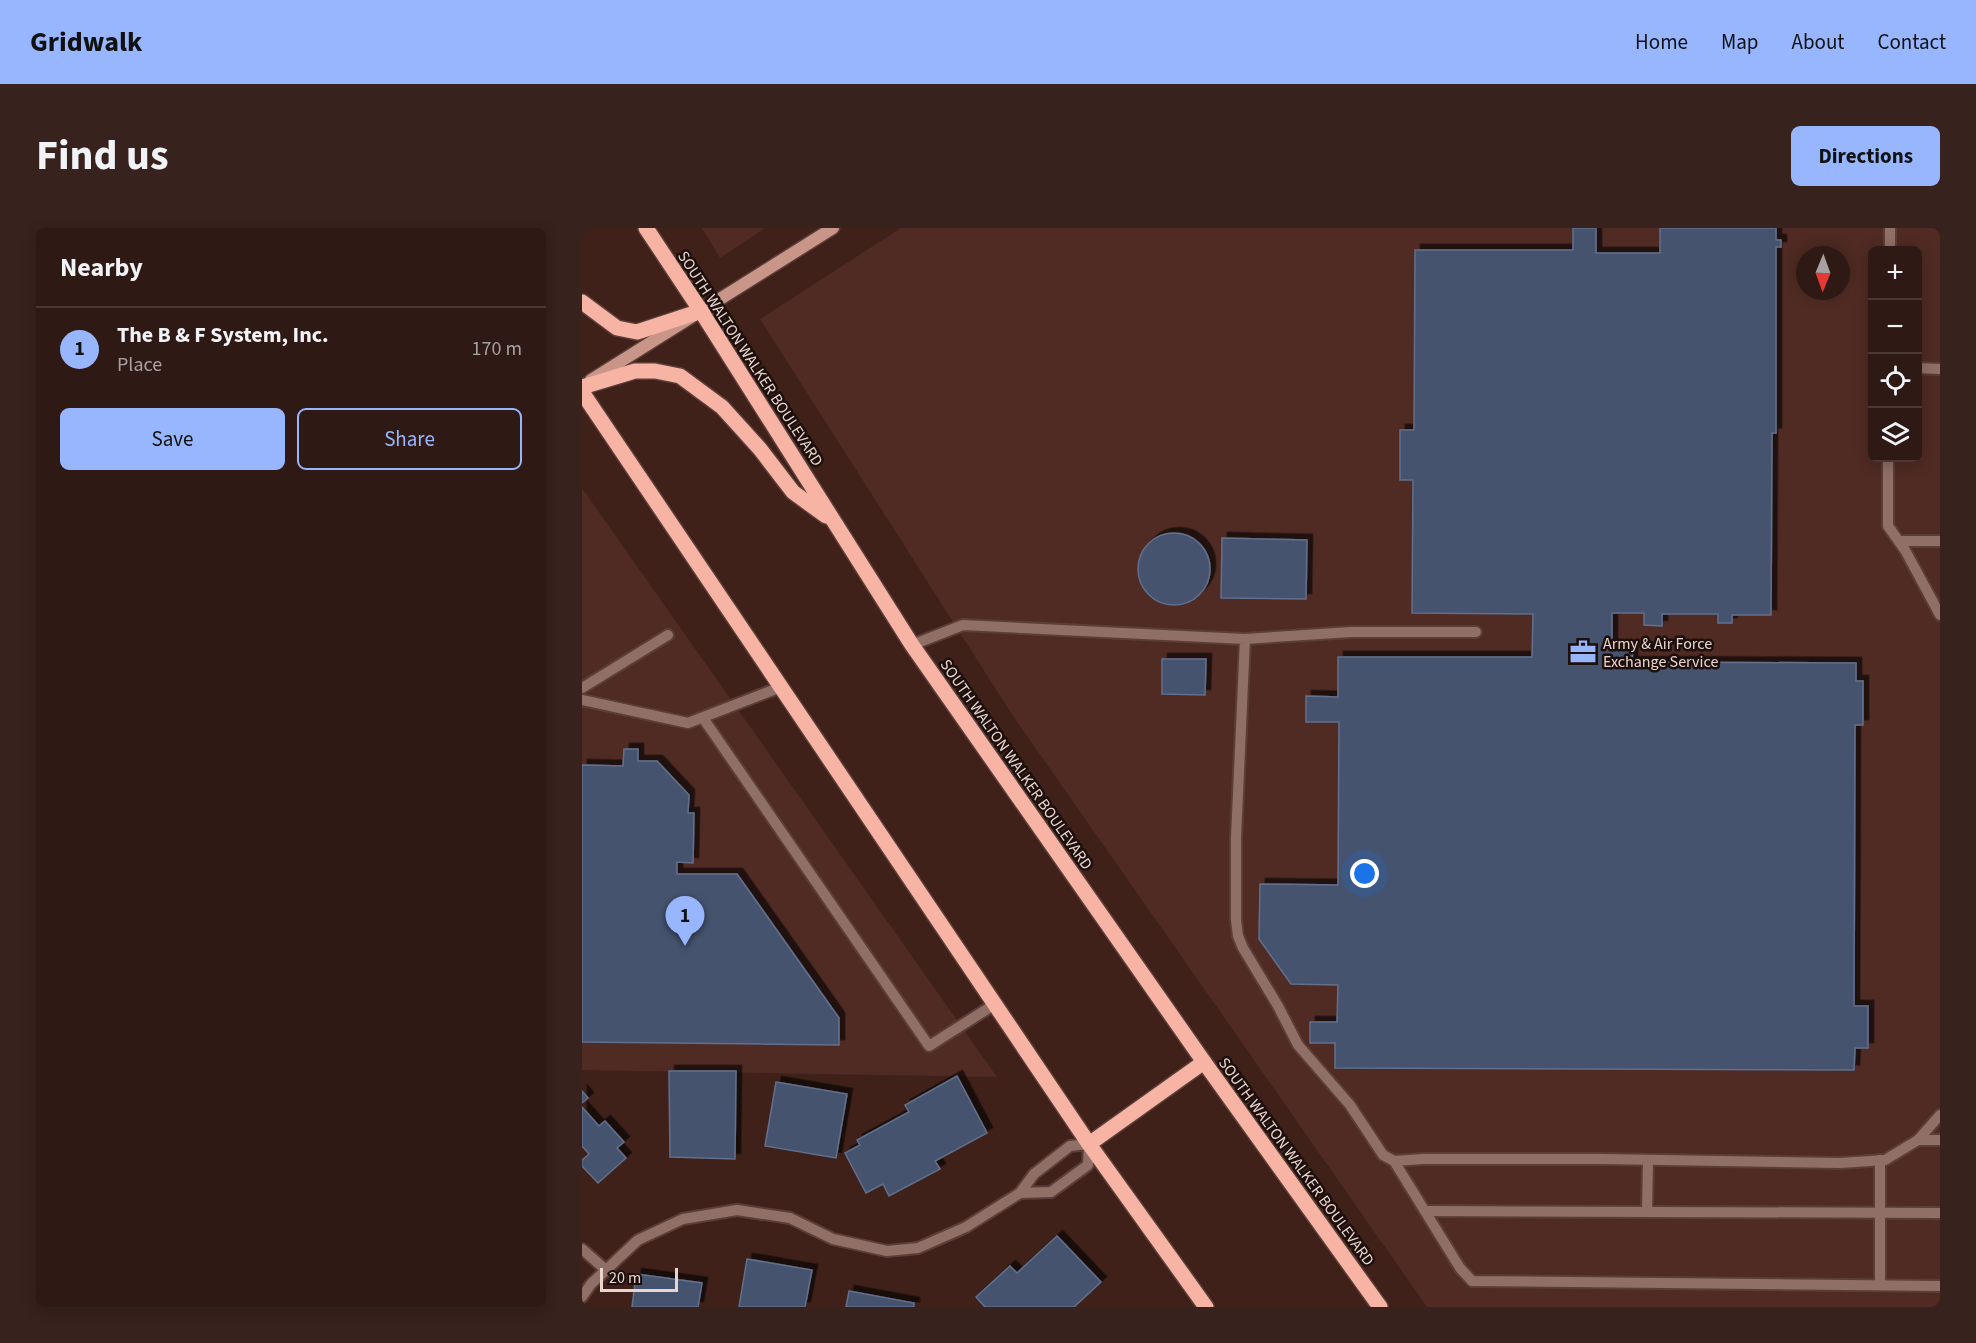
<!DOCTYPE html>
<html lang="en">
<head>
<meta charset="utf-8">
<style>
  body { margin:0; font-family:"Source Sans 3",sans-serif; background:#37221d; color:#f1f3f6 }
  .controls { position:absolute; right:18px; top:18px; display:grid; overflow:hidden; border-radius:9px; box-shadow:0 3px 15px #0003 }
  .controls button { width:54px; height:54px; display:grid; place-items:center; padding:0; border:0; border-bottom:2px solid #4a3834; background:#2f1914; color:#f1f3f6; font:30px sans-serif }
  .compass { position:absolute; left:1214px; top:18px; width:54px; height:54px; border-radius:50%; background:#2f1914; box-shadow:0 3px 15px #0003; rotate:181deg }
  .scale { position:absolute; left:18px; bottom:15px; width:78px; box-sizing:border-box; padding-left:6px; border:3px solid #e9d4cf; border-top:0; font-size:16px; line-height:21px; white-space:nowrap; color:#e9d4cf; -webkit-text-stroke:4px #1c0f0c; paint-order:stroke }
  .you { position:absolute; left:783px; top:646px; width:21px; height:21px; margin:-15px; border:4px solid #fff; border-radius:50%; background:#1a73e8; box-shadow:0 0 0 9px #1a73e833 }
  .badge { display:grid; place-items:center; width:39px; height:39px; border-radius:50%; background:#97b6fd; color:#111; font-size:20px; font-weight:700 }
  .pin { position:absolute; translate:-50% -50px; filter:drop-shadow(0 2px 3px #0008) }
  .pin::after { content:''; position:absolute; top:32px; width:21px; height:18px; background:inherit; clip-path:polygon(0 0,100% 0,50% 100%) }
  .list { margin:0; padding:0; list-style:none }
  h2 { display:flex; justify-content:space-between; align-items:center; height:78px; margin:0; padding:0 24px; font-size:26px }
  h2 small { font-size:20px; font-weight:400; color:#a7a0a0 }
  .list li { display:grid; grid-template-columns:39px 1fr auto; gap:18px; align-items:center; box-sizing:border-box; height:84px; padding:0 24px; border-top:2px solid #4a3834 }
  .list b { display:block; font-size:22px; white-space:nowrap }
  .list p { margin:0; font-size:20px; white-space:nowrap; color:#a7a0a0 }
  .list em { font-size:20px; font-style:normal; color:#a7a0a0 }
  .actions { display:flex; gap:12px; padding:18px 24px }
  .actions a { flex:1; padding:14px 0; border:2px solid #97b6fd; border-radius:9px; text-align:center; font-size:21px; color:#97b6fd }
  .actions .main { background:#97b6fd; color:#111 }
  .icon { flex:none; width:33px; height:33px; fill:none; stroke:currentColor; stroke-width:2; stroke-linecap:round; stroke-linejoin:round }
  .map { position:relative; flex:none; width:1358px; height:1079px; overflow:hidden; border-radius:9px }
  header { display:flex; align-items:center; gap:36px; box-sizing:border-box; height:84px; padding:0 30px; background:#97b6fd; color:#111 }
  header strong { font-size:28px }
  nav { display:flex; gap:33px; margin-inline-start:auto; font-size:21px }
  .intro { display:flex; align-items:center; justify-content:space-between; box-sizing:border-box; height:144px; padding:0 36px }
  h1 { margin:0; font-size:42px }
  .button { padding:15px 27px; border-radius:9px; background:#97b6fd; color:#111; font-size:21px; font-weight:700 }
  main { display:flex; gap:36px; padding:0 36px }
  aside { flex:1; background:#2f1914; border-radius:9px; box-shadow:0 3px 15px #0003 }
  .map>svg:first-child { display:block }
  .built { fill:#4f2b23; fill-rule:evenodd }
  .building { fill:#45526e; stroke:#62708d; stroke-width:1.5; filter:url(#shadow) }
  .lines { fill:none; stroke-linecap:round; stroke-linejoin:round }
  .lane-casing { stroke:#5a3e37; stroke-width:14 }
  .secondary-casing { stroke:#5a3e37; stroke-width:15 }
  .primary-casing { stroke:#5a3e37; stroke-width:18 }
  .lane { stroke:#906f67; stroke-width:10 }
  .secondary { stroke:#ca9589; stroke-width:12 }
  .primary { stroke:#f7b3a3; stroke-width:15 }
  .labels { text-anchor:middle; stroke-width:5; stroke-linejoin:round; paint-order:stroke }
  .street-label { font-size:16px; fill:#e9d4cf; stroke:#1c0f0c }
  .poi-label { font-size:16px; fill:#e9d4cf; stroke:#1c0f0c; text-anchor:start }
</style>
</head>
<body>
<header>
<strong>Gridwalk</strong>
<nav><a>Home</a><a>Map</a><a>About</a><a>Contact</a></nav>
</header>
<div class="intro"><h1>Find us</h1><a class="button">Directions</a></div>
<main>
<aside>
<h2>Nearby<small></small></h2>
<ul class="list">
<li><span class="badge">1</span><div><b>The B &amp; F System, Inc.</b><p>Place</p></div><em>170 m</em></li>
</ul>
<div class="actions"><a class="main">Save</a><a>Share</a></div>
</aside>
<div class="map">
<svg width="1358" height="1079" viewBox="0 0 1358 1079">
  <defs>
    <filter id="shadow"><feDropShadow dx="5.5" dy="-5.5" stdDeviation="0" flood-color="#0009"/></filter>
  </defs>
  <rect width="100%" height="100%" fill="#3f211a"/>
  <g class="built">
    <path d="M120,0H183L138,30Z"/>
    <path d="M319,0H1358V1079H845L431,488L178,91ZM1290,22H1336V230H1290ZM1223,27H1259V63H1223Z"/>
    <path d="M0,260L71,361L415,849L0,842Z"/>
  </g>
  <g class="building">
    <path d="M991,0H1014V25H1078V0H1194V12H1199V19H1194V205H1190L1189,387H1150V395H1136V386H1080V398L1062,397V385H1030V419H1051L1050,434L1274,435V453H1281V497H1273L1272,778H1286V820H1273L1272,842L753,840V815H728V794H755L756,757L709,756L677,711L678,656L756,657L757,494H724V468L756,469V429H950L951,386L830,385L831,252H818V202H832L833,22H991Z"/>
    <circle cx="592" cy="341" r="36"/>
    <path d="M640,310L725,312L724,371L639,370Z"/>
    <path d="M580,431H624L623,467L580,466Z"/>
    <path d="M42,521H56V533H75L107,567L106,585H112L111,635L95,634V646H155L257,790V817L0,814V537L41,538Z"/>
    <path d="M87,843H154L153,931L88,929Z"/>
    <path d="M375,848L405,905L353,933L358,941L307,968L301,956L284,965L263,925L278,917L275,912L327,884L323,877Z"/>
    <path d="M194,854L265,866L254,930L183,918Z"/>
    <path d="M0,863L6,870L0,875Z"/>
    <path d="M0,879L17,898L23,893L42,914L35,920L44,930L16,955L0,938V932L7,926L0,918Z"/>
    <path d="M475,1008L519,1054L492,1079H403L394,1069L428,1038L435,1045Z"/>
    <path d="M165,1031L230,1042L223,1079H157Z"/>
    <path d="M54,1046L120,1055L116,1079H50Z"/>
    <path d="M267,1063L332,1075V1079H264Z"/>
  </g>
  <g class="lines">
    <g class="lane-casing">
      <g id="lane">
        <path d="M1308,22V0"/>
        <path d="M1336,140L1358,141"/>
        <path d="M1306,230V298L1323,322L1358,387"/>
        <path d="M1317,313H1358"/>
        <path d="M663,411L769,404H894"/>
        <path d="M330,417L381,397L663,411L654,610V692L656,708L661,720L696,778L716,817L768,877L801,927L812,933L841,931H1020L1258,935L1303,932L1336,912L1358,887"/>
        <path d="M0,460L86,407"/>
        <path d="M0,472L106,495L199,459"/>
        <path d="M121,490L347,818L413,776"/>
        <path d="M1336,912H1358"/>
        <path d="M1298,932V1057"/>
        <path d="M812,933L878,1040L890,1053L1358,1058"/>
        <path d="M843,983L1358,985"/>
        <path d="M1065,984L1066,932"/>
        <path d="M0,1021L24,1042"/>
        <path d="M0,1069L9,1056L56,1012L101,991L155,982L208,990L251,1011L305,1023L336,1020L384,999L438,965L452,946L488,918L507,916L506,937L469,964L438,965"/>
      </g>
    </g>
    <g class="secondary-casing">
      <path id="secondary" d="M9,152L251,0"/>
    </g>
    <g class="primary-casing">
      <g id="primary">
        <path d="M64,0L119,83L330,417L622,834L798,1079"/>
        <path d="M0,74L35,100L55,104L119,83"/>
        <path d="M0,159L53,143H73L98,148L140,179L178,221L211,264L244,288"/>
        <path d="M0,164L507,916L624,1079"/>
        <path d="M507,916L622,834"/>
      </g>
    </g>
    <use href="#lane" class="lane"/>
    <use href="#secondary" class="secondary"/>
    <use href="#primary" class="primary"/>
  </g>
  <defs>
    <g id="office-bare" transform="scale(2.07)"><path d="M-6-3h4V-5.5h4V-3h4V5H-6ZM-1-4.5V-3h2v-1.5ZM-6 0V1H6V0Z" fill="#97b6fd" stroke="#1c0f0c" stroke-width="2.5" paint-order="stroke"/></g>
  </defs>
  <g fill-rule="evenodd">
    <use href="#office-bare" x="1001" y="424"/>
  </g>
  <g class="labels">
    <g class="street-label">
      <text transform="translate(169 130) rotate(57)" y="6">SOUTH WALTON WALKER BOULEVARD</text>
      <text transform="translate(435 536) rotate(55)" y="6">SOUTH WALTON WALKER BOULEVARD</text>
      <text transform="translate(715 933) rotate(54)" y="6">SOUTH WALTON WALKER BOULEVARD</text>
    </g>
    <g class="poi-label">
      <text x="1021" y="421">Army &amp; Air Force<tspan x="1021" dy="18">Exchange Service</tspan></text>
    </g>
  </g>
</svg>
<div class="controls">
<button>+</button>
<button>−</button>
<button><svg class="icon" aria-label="locate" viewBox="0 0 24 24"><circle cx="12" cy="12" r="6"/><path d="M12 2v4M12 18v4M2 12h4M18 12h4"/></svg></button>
<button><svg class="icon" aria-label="layers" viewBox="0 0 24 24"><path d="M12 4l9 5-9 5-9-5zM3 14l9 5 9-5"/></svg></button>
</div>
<svg class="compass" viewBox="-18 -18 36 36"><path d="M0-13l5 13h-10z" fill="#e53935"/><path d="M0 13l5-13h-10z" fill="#a7a0a0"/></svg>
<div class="scale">20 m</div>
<div class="you"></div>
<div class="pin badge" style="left:103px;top:718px">1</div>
</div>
</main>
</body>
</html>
